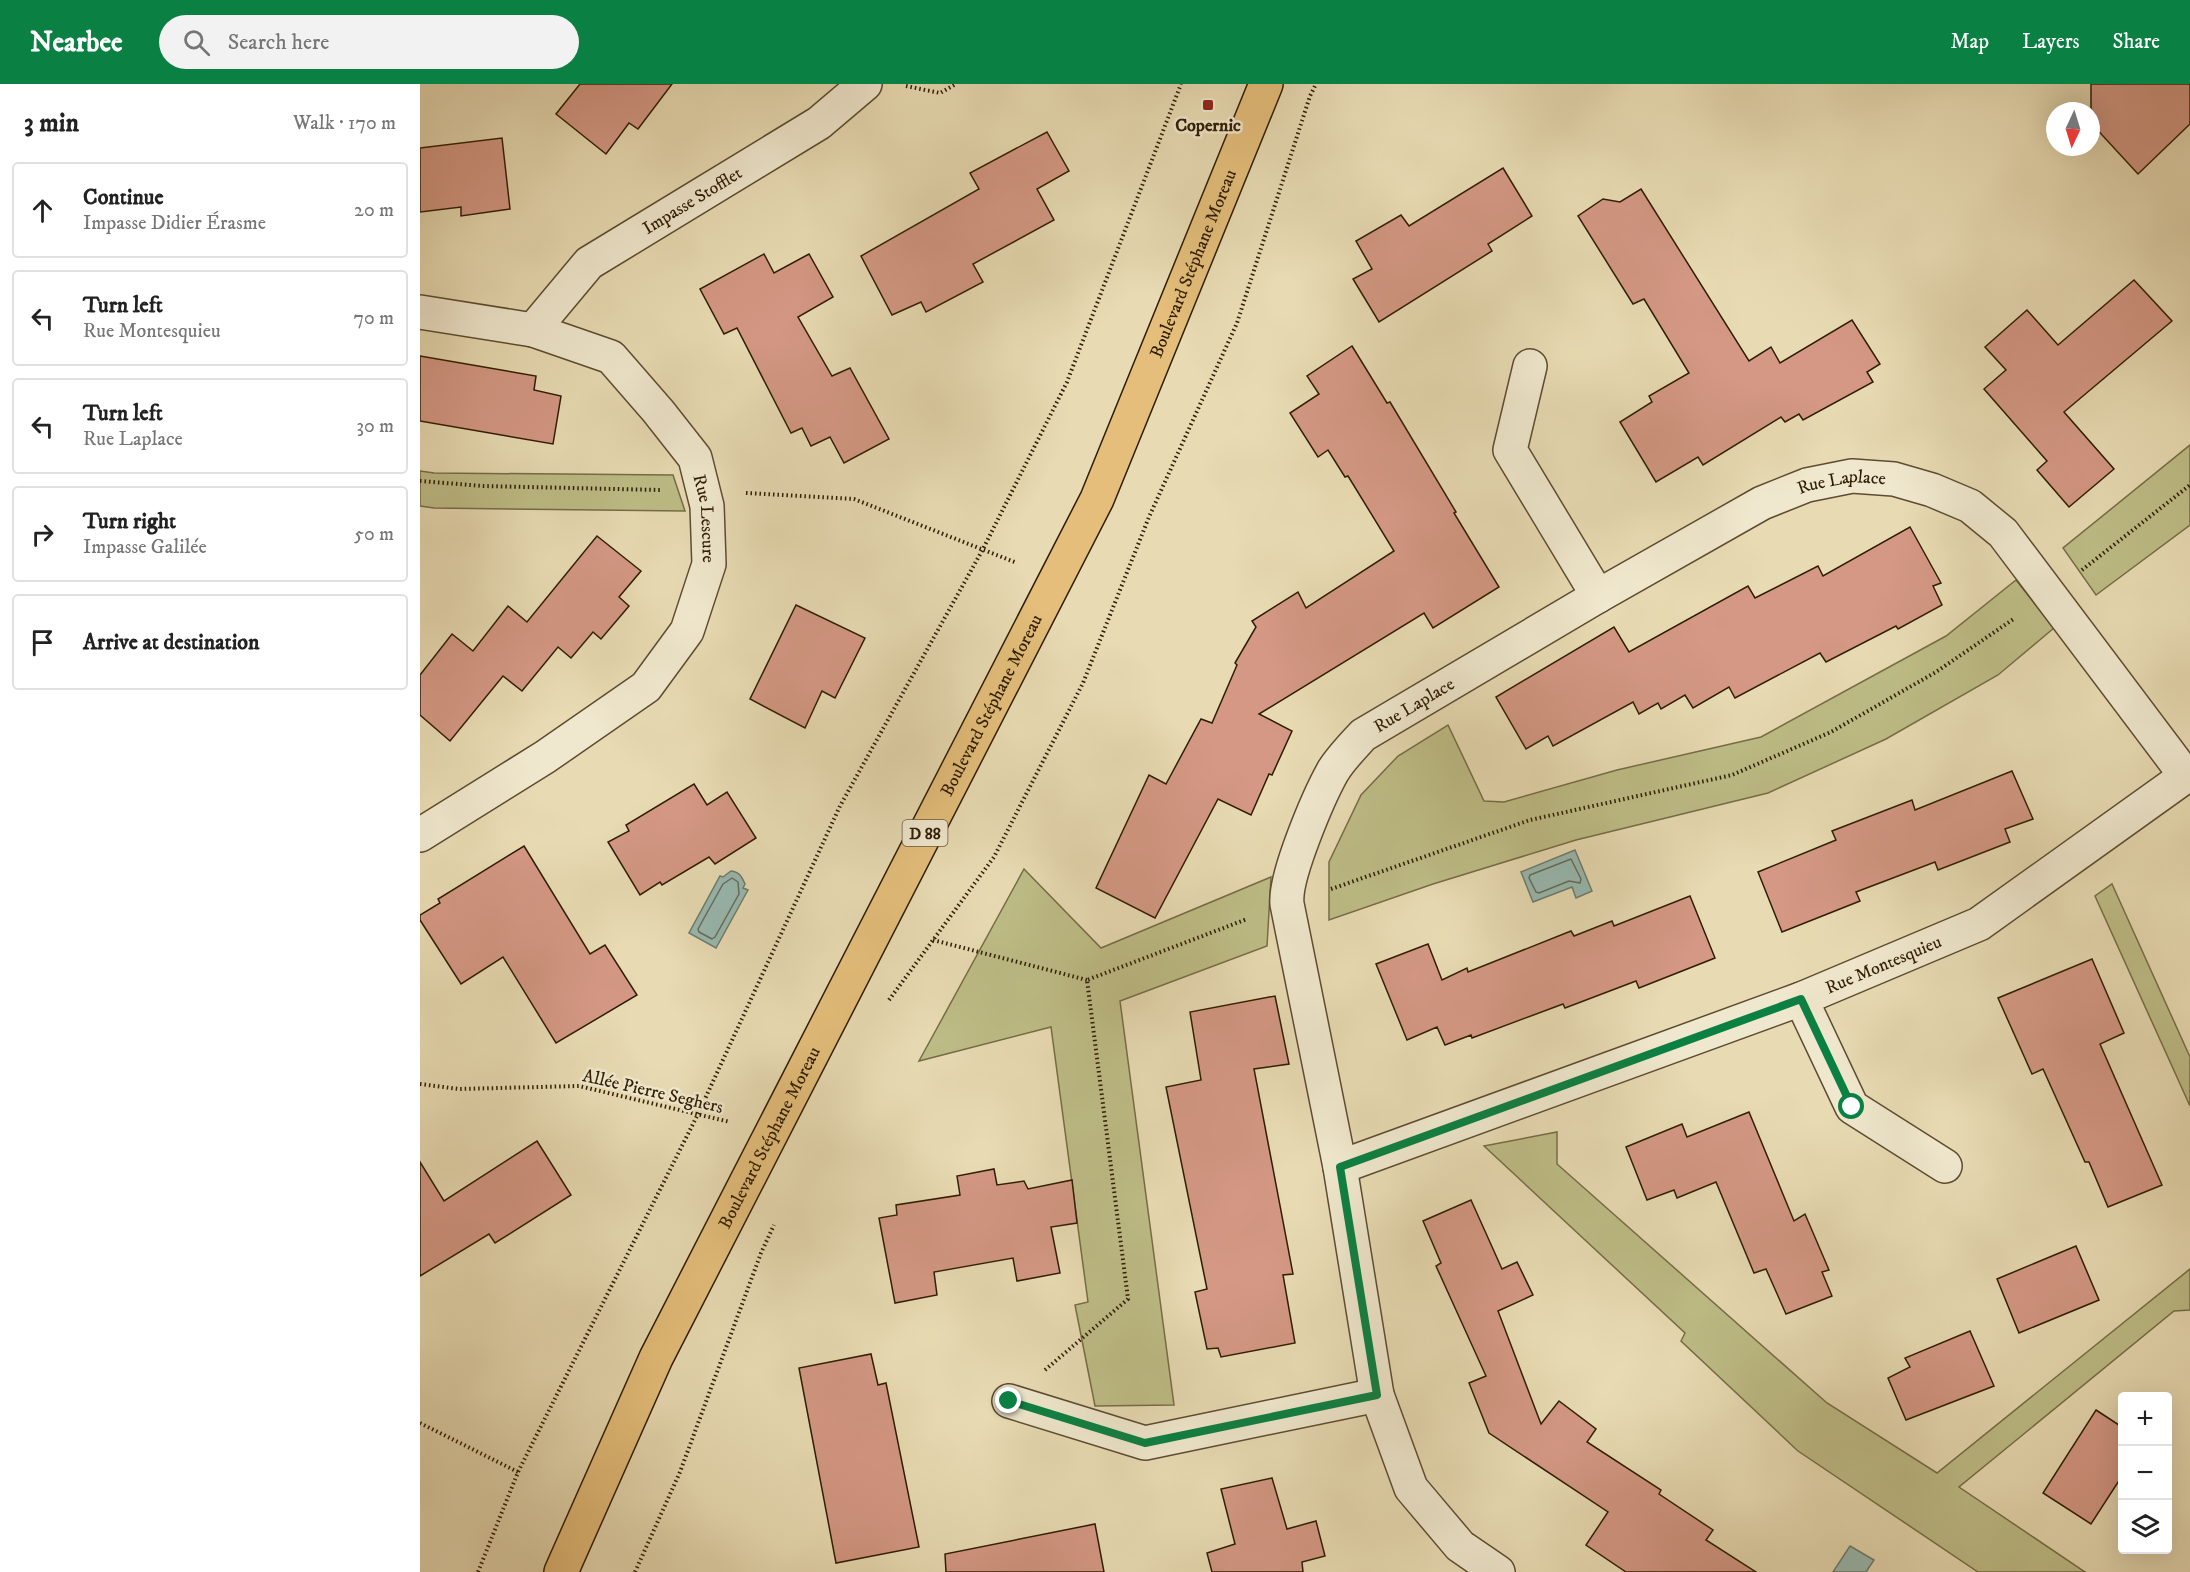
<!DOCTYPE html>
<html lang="en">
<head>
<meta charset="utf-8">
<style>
  body { margin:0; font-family:"IM FELL DW Pica",serif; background:#f2f2f2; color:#222 }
  .controls { position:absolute; right:18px; bottom:18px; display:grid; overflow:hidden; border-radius:6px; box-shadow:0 6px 24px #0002 }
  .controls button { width:54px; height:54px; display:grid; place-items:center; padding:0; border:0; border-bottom:2px solid #e0e0e0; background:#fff; color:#222; font:30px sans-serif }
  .compass { position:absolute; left:1626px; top:18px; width:54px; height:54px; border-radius:50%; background:#fff; box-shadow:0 6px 24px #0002; rotate:184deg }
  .stop { position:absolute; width:18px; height:18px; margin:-14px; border:4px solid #0b8043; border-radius:50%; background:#fff }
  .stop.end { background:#0b8043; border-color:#fff; box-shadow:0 2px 6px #0008 }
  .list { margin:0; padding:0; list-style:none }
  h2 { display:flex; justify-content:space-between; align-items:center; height:78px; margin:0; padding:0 24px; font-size:26px }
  h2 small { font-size:20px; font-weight:400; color:#767676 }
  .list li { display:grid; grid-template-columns:39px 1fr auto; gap:18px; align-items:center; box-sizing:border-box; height:96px; margin:0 12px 12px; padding:0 12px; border:2px solid #e0e0e0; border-radius:6px }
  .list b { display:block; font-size:22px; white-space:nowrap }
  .list p { margin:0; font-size:20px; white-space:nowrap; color:#767676 }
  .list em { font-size:20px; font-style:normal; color:#767676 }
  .icon { flex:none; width:33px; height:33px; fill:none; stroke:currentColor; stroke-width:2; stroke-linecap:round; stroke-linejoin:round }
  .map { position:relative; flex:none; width:1770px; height:1488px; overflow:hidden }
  header { display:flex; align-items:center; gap:36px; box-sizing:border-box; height:84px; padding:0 30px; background:#0b8043; color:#fff }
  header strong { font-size:28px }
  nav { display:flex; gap:33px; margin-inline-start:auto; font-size:21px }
  .search { width:420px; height:54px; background:#f2f2f2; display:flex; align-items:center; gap:15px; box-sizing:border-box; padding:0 21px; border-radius:33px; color:#767676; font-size:22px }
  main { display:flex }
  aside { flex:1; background:#fff }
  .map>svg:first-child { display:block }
  .green { fill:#bebd87; stroke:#766d46; stroke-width:1.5 }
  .water { fill:#98bab2; stroke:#6e7b6c; stroke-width:1.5 }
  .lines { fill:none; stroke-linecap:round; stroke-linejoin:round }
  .shore { stroke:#646c5b; stroke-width:1.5 }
  .building { fill:#d49884; stroke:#2f1d04; stroke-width:1.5 }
  .minor-casing { stroke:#5d4c30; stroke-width:36 }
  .primary-casing { stroke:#2f1d04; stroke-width:36 }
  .path { stroke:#2f1d04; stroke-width:4; stroke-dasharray:1.5 3; stroke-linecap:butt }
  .minor { stroke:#f0e8ce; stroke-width:33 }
  .primary { stroke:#e4be7a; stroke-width:33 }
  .route { stroke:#0b8043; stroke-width:8 }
  .poi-dot { fill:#8f2418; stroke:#f0e8ce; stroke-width:2 }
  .labels { text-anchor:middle; stroke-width:5; stroke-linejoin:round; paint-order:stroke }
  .shield { fill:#f0e8ce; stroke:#695a41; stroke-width:1.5 }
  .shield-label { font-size:16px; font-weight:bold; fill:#2f1d04 }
  .poi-label { font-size:18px; font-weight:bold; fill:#2f1d04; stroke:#f0e8ce }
  .street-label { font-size:18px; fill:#2f1d04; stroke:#f0e8ce }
</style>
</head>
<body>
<header>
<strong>Nearbee</strong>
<div class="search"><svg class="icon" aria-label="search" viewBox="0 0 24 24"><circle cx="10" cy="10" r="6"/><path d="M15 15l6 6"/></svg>Search here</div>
<nav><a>Map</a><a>Layers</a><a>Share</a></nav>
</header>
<main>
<aside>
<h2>3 min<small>Walk · 170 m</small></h2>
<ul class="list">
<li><svg class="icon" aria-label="ahead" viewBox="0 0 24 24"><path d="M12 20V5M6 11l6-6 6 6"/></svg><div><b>Continue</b><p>Impasse Didier Érasme</p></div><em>20 m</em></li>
<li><svg class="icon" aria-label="left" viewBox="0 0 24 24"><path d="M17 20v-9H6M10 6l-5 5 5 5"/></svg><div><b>Turn left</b><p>Rue Montesquieu</p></div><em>70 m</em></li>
<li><svg class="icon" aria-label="left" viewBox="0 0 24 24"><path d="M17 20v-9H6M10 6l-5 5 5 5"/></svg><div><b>Turn left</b><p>Rue Laplace</p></div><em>30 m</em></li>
<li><svg class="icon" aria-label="right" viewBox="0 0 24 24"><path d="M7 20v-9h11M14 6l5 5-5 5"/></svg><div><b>Turn right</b><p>Impasse Galilée</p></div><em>50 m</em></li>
<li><svg class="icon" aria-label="arrive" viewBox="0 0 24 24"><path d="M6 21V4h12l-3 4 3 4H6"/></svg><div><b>Arrive at destination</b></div></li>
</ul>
</aside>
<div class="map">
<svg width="1770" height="1488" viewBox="0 0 1770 1488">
  <rect width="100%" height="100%" fill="#e8dbb3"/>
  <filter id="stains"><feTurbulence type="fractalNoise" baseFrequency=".00333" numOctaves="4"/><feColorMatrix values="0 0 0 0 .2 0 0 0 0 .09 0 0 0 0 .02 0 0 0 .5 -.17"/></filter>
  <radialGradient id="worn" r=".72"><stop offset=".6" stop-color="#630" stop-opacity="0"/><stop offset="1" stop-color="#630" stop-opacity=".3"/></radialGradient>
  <g class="green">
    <path d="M1770,361V441L1676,511L1643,464Z"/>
    <path d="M0,387L14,389L253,391L265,427L14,424L0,422Z"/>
    <path d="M1596,496L1634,544L1578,591L1466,655L1348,709L1156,756L1013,800L909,836V778L941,711L978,672L1028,641L1064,717L1084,718L1197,686L1341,653L1526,552Z"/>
    <path d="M604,785L681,864L851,793L847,862L700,917L754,1321L675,1322L655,1221L668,1218L631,943L499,977Z"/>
    <path d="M1692,800L1770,973V1022L1675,812Z"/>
    <path d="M1137,1048V1080L1407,1319L1517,1389L1770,1185V1226L1754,1227L1539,1403L1665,1488H1558L1378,1367L1261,1257L1265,1249L1064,1062Z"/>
  </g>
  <g class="water">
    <path d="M1155,766L1172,807L1156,814L1152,803L1113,818L1101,788Z"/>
    <path d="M311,787C320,788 322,793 325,800L323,804L328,806L296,864L269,849L300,792L303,793Z"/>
    <path d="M1430,1462L1454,1476L1446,1488H1413Z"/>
  </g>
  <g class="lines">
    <g class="shore">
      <path d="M1151,775L1161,795L1160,799L1149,797L1119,809L1116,808L1109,794L1110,791Z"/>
      <path d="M312,794L318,798L319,810L295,853L292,855L279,848L278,845L303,800Z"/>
    </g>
  </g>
  <g class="building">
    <path d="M160,0H252L218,45L209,39L186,70L136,30Z"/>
    <path d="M1671,0H1770V40L1718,90L1671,39Z"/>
    <path d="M627,48L649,87L617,105L634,136L553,180L563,198L506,228L501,218L472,231L441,172L559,105L550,89Z"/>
    <path d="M82,54L90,125L41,132V123L0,128V64Z"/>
    <path d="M1083,84L1112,132L1068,160L1072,167L959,238L933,195L952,185L936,157L981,131L989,142Z"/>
    <path d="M1221,105L1329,277L1351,263L1360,279L1432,236L1460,280L1447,288L1453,298L1383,336L1379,330L1365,338L1361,333L1283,381L1278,373L1236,398L1200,338L1232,318L1229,312L1269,289L1224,215L1213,220L1158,132L1183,115L1200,118Z"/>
    <path d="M344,170L354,189L389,170L413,213L378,233L412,292L430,284L469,355L424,379L410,353L391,362L382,344L371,349L317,244L304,250L280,205Z"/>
    <path d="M1714,196L1752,237L1644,328L1694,385L1649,423L1617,386L1627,377L1564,305L1586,286L1565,263L1607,226L1638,261Z"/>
    <path d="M932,262L967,319L970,318L1036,428L1034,429L1079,503L1013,544L1004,529L839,630L872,647L852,691L849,690L831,731L798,715L735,834L676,804L729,691L746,700L781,635L792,639L817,581L815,579L836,543L832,537L878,508L886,524L974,467L928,392L925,393L908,366L898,373L870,329L899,310L887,292Z"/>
    <path d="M0,272L116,292L114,306L141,312L133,360L0,337Z"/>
    <path d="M1490,443L1521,499L1513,502L1522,521L1478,545L1476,542L1406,578L1400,569L1315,614L1309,603L1273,624L1265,611L1241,625L1238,619L1219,630L1213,618L1133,662L1128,652L1106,665L1076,613L1194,543L1209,568L1328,502L1335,514L1398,482L1403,492Z"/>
    <path d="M177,452L221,487L199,513L209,522L181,555L173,548L151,574L138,563L102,607L83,592L30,657L0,631V591L32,550L53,567L88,522L107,538Z"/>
    <path d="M376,521L445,554L415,614L402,607L385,644L330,615Z"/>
    <path d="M1592,687L1613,735L1585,745L1590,758L1518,786L1515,778L1436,808L1440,817L1362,848L1338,788L1416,756L1412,747L1492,716L1495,726Z"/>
    <path d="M274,700L287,721L307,708L336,754L295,780L289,773L242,801L240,798L220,811L188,758L209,747L206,741Z"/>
    <path d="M104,762L170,870L185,861L217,911L136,959L83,873L41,900L0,836V831L20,819L18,815Z"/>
    <path d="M1270,812L1295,874L1219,904L1216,897L1145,924L1143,920L1052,954L1051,951L1025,961L1017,943L987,956L956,880L1008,860L1022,896L1047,884L1048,888L1151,847L1154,852L1192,837L1194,842Z"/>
    <path d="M1672,875L1704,949L1680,960L1742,1101L1688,1123L1669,1078H1665L1623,985L1612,990L1578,914Z"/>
    <path d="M855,912L869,980L834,985L873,1190L863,1191L875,1259L801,1273L798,1264L787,1265L775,1208L787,1205L746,1003L781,996L770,928Z"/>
    <path d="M1329,1028L1374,1137L1385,1130L1409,1186L1402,1188L1412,1212L1366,1230L1346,1185L1334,1189L1296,1098L1257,1114L1254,1106L1227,1116L1206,1063L1262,1040L1267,1053Z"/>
    <path d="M117,1057L151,1111L75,1159L69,1150L0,1192V1078L24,1117Z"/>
    <path d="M574,1085L577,1101L604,1097L608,1105L652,1096L657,1139L631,1143L640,1189L597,1197L593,1174L514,1188L517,1211L475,1219L459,1134L477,1131L476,1121L540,1111L537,1092Z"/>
    <path d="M1051,1116L1082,1185L1097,1178L1113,1211L1078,1227L1121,1340L1139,1317L1176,1345L1167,1358L1241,1406L1239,1410L1293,1446L1286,1456L1336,1488H1206L1166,1461L1188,1428L1069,1349L1049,1299L1066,1292L1016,1182L1021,1179L1003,1137Z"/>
    <path d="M1656,1162L1679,1216L1599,1249L1577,1195Z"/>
    <path d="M1550,1247L1574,1302L1486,1336L1468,1294L1490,1283L1485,1274Z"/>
    <path d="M451,1270L458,1301L466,1299L499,1463L416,1479L379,1284Z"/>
    <path d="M1676,1326L1702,1343V1392L1671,1440L1623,1409Z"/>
    <path d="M852,1394L867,1445L896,1437L905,1472L882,1478L883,1488H792L787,1469L815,1460L801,1405Z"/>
    <path d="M675,1440L684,1488H526L525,1470Z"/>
  </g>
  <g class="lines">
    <g class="minor-casing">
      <g id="minor">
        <path id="s1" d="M0,228L113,246L191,273L238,327L275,374L287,422L289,480L267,547L226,603L125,673L0,751"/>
        <path id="s2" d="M113,246L169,179L399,39L445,0"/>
        <path d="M1110,282L1090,366L1178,512"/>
        <path d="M1381,915L1432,1023L1525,1082"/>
        <path id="s3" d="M920,1083L1381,915L1559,840L1770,689"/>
        <path d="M589,1317L725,1359L957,1311"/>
        <path id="s4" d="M1078,1488L1040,1462L991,1404L957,1311L920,1083L867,820C864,793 899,712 913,687C921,674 933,662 943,651L1178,512L1342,419L1387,401L1432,392L1474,395L1512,406L1550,422L1583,449L1766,692"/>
      </g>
    </g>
    <g class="primary-casing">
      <g id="primary">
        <path id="s5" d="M141,1488L236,1274L677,415L846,0"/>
      </g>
    </g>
    <g class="path">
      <path d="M486,2L520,9L536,0"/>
      <path d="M0,397L63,402L240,406"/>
      <path d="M326,409L434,415L597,479"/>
      <path d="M1662,486L1770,401"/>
      <path d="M911,805L1110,736L1312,691L1411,648L1516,588L1595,534"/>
      <path d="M513,856L667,896"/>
      <path d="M469,916L574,773L663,599L729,433L817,239L890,12L896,0"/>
      <path d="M0,1000L39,1005L159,1002L310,1038"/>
      <path d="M625,1286L708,1215L667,896L827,835"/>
      <path d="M0,1339L98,1388"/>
      <path d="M58,1488L98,1388L278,1030L420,722L563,465L647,298L761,0"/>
      <path d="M215,1488L260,1388L341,1169L354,1141"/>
    </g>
    <use href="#minor" class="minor"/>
    <use href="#primary" class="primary"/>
  </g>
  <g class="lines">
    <path class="route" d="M589,1317L725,1359L957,1311L920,1083L1381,915L1432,1023"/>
  </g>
  <rect class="poi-dot" x="782" y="15" width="12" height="12" rx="3"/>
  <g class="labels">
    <rect class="shield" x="482.5" y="736" width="45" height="26" rx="4.5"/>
    <g class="shield-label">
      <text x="505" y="755">D 88</text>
    </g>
    <g class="poi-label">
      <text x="788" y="47">Copernic</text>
    </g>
    <g class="street-label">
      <text dy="6" stroke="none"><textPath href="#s2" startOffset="208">Impasse Stofflet</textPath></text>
      <text dy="6" stroke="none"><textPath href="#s5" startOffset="1454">Boulevard Stéphane Moreau</textPath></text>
      <text dy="6" stroke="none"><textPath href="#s4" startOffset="1454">Rue Laplace</textPath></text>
      <text dy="6" stroke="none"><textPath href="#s1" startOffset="390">Rue Lescure</textPath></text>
      <text dy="6" stroke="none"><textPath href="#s5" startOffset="968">Boulevard Stéphane Moreau</textPath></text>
      <text dy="6" stroke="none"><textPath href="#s4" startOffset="968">Rue Laplace</textPath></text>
      <text dy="6" stroke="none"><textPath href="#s3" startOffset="580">Rue Montesquieu</textPath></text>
      <text transform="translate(233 1007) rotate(13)" y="6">Allée Pierre Seghers</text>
      <text dy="6" stroke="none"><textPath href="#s5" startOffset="482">Boulevard Stéphane Moreau</textPath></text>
    </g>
  </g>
  <rect width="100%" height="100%" filter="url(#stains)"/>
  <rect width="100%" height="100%" fill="url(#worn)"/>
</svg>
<div class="controls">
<button>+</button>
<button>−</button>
<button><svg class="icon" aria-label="layers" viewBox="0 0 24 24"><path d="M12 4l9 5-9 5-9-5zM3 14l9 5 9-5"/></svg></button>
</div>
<svg class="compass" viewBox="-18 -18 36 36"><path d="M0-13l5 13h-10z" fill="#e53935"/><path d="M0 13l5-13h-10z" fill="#767676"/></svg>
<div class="stop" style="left:1432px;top:1023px"></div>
<div class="stop end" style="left:589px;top:1317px"></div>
</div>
</main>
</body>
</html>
